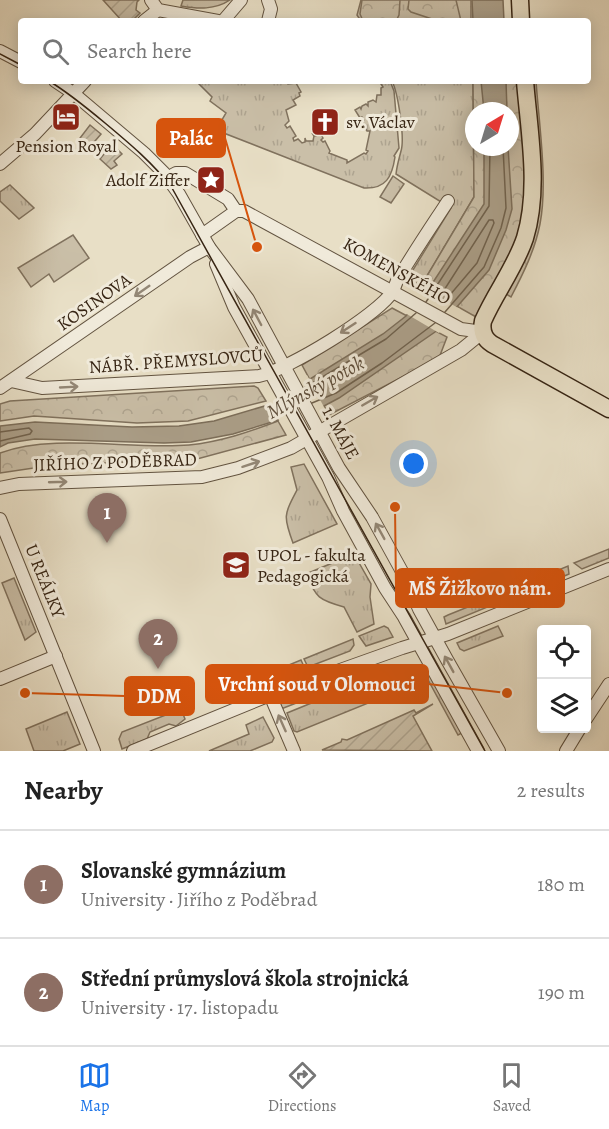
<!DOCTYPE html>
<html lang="en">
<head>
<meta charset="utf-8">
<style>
  body { margin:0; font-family:Alegreya,serif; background:#f6f6f6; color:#222 }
  .controls { position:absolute; right:18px; bottom:18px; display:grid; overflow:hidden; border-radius:6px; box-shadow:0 3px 15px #0003 }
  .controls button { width:54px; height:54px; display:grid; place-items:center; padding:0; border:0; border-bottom:2px solid #e0e0e0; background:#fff; color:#222; font:30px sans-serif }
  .compass { position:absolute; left:465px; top:102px; width:54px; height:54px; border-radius:50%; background:#fff; box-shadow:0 3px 15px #0003; rotate:38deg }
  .you { position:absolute; left:414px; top:464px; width:21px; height:21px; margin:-15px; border:4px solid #fff; border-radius:50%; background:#1a73e8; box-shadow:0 0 0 9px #1a73e833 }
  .badge { display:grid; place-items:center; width:39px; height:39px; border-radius:50%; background:#1a73e8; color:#fff; font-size:20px; font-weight:700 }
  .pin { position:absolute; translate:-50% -50px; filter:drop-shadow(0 2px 3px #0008) }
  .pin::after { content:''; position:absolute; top:32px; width:21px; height:18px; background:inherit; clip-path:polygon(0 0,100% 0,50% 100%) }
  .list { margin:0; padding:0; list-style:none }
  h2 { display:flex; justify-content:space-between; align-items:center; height:78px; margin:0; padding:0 24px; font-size:26px }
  h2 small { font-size:20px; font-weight:400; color:#767676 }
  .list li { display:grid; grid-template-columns:39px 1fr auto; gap:18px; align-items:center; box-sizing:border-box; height:108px; padding:0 24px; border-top:2px solid #e0e0e0 }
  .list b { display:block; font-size:22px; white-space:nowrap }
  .list p { margin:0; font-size:20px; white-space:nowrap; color:#767676 }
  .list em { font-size:20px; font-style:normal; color:#767676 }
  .icon { flex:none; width:33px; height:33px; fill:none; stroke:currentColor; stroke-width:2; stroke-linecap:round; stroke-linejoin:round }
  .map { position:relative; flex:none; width:609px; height:751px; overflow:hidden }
  .search { position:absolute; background:#fff; box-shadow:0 3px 15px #0003; left:18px; right:18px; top:18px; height:66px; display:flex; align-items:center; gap:15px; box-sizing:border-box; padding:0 21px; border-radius:6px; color:#767676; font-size:22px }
  .sheet { height:294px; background:#fff }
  nav { display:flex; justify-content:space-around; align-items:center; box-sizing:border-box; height:84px; border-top:2px solid #e0e0e0; background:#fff; font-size:16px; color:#767676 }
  nav a { display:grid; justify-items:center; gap:3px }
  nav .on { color:#1a73e8 }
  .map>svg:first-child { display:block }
  .grass { fill:url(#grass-tufts); stroke:#80725e; stroke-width:1.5 }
  .forest { fill:url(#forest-crowns); stroke:#80725e; stroke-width:1.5; fill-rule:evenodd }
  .garden { fill:url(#garden-furrows); stroke:#80725e; stroke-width:1.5 }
  .pitch { fill:#cabfa8; stroke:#80725e; stroke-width:1.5 }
  .water { fill:#ab9f89; stroke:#7c6e5a; stroke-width:1.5 }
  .pier { fill:#e8dfc6 }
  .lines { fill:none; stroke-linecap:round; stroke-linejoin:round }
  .shore { stroke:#70624e; stroke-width:1.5 }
  .minor-casing { stroke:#625340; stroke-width:14 }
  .major-casing { stroke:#362413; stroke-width:19 }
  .minor { stroke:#f0eada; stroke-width:12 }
  .major { stroke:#e8dfc6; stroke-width:16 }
  .tram { stroke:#362413; stroke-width:1.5 }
  .oneway { stroke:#938776 }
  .labels { text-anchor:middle; stroke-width:6; stroke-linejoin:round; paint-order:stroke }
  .poi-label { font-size:18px; fill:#362413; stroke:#f0eada; text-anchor:start }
  .street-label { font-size:18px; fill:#362413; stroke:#f0eada }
  .water-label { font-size:20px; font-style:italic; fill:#5f4f3c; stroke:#f0eada }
  .leader { fill:none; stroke:#d6540d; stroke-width:2 }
  .callout-dot { fill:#d6540d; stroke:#f0eada; stroke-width:2 }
  .callout { fill:#d6540d; stroke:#d6540d; stroke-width:2 }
  .callout-label { font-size:20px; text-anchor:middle; font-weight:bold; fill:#fff }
</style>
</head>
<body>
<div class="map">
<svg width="609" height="751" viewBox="0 0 609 751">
  <defs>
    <pattern id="grass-tufts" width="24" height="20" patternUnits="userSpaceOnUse" patternTransform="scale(1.5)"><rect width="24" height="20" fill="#cabfa8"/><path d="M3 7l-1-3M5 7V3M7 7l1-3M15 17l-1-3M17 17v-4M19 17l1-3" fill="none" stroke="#aea490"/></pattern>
    <pattern id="forest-crowns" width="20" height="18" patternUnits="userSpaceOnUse" patternTransform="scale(1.5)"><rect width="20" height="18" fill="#cabfa8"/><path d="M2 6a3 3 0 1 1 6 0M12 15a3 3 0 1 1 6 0" fill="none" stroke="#aea490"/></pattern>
    <pattern id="garden-furrows" width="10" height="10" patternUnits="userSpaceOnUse" patternTransform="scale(1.5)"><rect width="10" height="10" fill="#cabfa8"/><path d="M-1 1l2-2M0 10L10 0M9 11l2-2" fill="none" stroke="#aea490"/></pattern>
  </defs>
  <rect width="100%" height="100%" fill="#e8dfc6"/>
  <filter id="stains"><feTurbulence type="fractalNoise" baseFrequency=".00333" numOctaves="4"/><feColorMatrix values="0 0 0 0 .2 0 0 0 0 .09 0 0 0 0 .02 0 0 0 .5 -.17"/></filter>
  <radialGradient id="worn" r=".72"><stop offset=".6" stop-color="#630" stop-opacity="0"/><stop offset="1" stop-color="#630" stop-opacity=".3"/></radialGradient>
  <g class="grass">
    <path d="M183,0H230C215,10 198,9 181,6Z"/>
    <path d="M361,0H471V21H361L357,15Z"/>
    <path d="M196,81H288V84L296,83L301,92L299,93L300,96L293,100L296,105L286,110L289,121L285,125L287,128L290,126L296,136L293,138L294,141L298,139L302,143L305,142V138L306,141H313L314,136L312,133L315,136L318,135V129L323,138L321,140L323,142L325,141L330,151L329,153L347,160V163L364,153L366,154L368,151L366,150L370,131H367L361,121L364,120L362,117L360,118L355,110L360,107L361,109L362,106L366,104L368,106V102L373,100L376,102L377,95H381V88L383,87L379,81H390L394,91L399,148L394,156L395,157C392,177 386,189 364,188L216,130L226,113L210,101L212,97Z"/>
    <path d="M392,81H473L474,197L421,286L408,278L451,208L396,174C397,165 399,159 401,151C405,138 398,93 392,81Z"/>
    <path d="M533,81H536C539,124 548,183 540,224C535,250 523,274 511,297L506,294L535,231L538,217L540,195Z"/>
    <path d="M393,176L404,184L391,203L380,197Z"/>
    <path d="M10,185L34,208L19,219L0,201V192Z"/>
    <path d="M304,464L337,524L293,543C283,516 284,515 297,490L291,467Z"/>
    <path d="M609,549V558L582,569L574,563Z"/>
    <path d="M354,554L371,584L370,597L374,624L357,632L344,607C319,600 316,598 306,574Z"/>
    <path d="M568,566L569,574L537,588L532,587L527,583Z"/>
    <path d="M14,578L36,632L25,640L2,583Z"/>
    <path d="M520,586L519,594L446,624L444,617L448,615Z"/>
    <path d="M384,626L388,628L393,637L366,646L359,636Z"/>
    <path d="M498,626L503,636L464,651L460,649L457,643Z"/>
    <path d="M353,639L354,645L350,651L308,667L304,659Z"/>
    <path d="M301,660L305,669L269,684L265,681L262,676Z"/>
    <path d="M429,671L464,732L458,735L426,676Z"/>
    <path d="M385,673L389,681L397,678L399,683L390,689L388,695L297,732L294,731L287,713Z"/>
    <path d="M363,675V677L281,709L279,704L283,701Z"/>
    <path d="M181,709L185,719L176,726L169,724L150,732L147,739L122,749L119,739L122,732Z"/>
    <path d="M67,712L80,744L63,751H34L26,729Z"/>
    <path d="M263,717L274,738L272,742L250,751H209L249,734L246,725Z"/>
  </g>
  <g class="forest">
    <path d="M362,0H400L399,15L396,21H363L360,14Z"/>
    <path d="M409,0H456L461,21H438L411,12L408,9Z"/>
    <path d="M473,81H518C521,122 532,194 520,232C511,262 492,289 476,317L421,286L474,197ZM474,111H510V147H474Z"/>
    <path d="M392,308L447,337L439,358L329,415L302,365Z"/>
    <path d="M254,386L258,388L266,401L188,421L137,423L34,416L0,421V404L10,401Z"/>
    <path d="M278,421L286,435L197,459L54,465L0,473V453C54,433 131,450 189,445C220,442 249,432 278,421Z"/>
  </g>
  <g class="garden">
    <path d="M103,0H139L137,2L136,10L140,13L132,21H122Z"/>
    <path d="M90,125L101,134L89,148L77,142Z"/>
    <path d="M112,144L122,154L114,161L117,165L111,169L100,159Z"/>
    <path d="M433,704L413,716L432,751L322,750L341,742L342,739L347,740L414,710L416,713Z"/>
  </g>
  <path class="pitch" d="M73,235L89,258L54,282L49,274L31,287L18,268Z"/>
  <g class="water">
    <path d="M472,0H503L504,21H473Z"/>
    <path d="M481,81H506L507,111H484Z"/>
    <path d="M484,147H508L512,209L506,230L489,270L435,332L339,398L324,406L233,434L191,442L164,443L35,439L8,443L0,447V426L35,422L132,427L179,426L214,421L268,405L383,334L406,316L428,290L484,204Z"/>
  </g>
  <g class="pier">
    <path d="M425,289L460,309L439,333L405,313Z"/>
    <path d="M307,375L325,409L280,422L268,401Z"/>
  </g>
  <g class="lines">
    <g class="shore">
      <path d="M489,220H493L494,223L477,263L444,302H440L439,298Z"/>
      <path d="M426,302L489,206L490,147"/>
      <path d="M445,312L484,267L501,228L506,208L503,147"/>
      <path d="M304,388L386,339L416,313"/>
      <path d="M312,403L336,393L382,363L435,323"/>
      <path d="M0,432L29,428L32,431L30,434L0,441"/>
    </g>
    <g class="minor-casing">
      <g id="minor">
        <path d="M151,0L158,10L218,21"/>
        <path d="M268,0L271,9L268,21"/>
        <path d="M144,21L158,10"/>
        <path d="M223,21L241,0"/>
        <path d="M0,51L21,62"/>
        <path d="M55,81L73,93L144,153L164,173L179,194L209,247L248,299L339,468L372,517L405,577L419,609L446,658L499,751"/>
        <path d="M0,164L35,134L85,81"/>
        <path d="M167,178L176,173H185L228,199L236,211"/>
        <path d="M236,211H244L461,329L483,332"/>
        <path d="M202,235L236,211"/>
        <path d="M216,264L234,307L328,477L343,511L385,588L404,617L478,751"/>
        <path d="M11,381L42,388L259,376C287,370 378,315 393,291C395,287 396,282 398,279C414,252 431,227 448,201"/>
        <path d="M0,388L190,257L209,247"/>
        <path d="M0,488L19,484L202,477L238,468L291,448L461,350L483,332"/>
        <path d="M0,519L94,751"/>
        <path d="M0,679L56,656"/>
        <path d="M270,695L294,751"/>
        <path d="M586,719L609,684"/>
        <path d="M133,751L270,695L402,648L448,634L609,569"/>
        <path d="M566,751L580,728"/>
      </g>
    </g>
    <g class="major-casing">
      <g id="major">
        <path d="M520,0L521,21"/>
        <path d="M525,81C529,131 540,189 525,238C515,268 495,293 483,321C481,331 484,339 492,344L609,409"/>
      </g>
    </g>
    <use href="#minor" class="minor"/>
    <use href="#major" class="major"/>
    <g class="tram">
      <path d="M0,54L21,65"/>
      <path d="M49,81C69,93 87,108 105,123C129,143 153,163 172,188L485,751"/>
    </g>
  </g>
  <defs><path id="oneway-shaft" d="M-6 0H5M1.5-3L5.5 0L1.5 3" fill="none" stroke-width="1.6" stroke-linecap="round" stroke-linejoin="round" transform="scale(1.5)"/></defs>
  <g class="oneway">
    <use href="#oneway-shaft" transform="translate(142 291) rotate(145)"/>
    <use href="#oneway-shaft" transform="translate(257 317) rotate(-118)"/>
    <use href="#oneway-shaft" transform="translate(348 328) rotate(147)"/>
    <use href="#oneway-shaft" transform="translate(69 387) rotate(-3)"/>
    <use href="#oneway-shaft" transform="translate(370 401) rotate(-30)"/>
    <use href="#oneway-shaft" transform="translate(251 464) rotate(-18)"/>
    <use href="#oneway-shaft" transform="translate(58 482) rotate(-2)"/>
    <use href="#oneway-shaft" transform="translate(380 531) rotate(-119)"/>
    <use href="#oneway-shaft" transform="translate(449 664) rotate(-119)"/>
    <use href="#oneway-shaft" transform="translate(282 723) rotate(-114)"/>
  </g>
  <defs>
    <g id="hotel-square" transform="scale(1.5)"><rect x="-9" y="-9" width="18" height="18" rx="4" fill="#8f2418" stroke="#f0eada"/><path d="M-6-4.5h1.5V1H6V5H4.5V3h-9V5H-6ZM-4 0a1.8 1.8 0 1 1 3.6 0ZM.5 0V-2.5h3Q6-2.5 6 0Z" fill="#fff"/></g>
    <g id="church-square" transform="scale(1.5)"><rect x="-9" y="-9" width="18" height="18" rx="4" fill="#8f2418" stroke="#f0eada"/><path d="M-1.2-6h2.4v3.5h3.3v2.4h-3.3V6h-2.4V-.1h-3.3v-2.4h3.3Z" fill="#fff"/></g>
    <g id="sight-square" transform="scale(1.5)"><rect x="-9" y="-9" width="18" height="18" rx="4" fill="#8f2418" stroke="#f0eada"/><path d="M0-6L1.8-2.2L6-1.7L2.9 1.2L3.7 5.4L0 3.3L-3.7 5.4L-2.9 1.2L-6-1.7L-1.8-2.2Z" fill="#fff"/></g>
    <g id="university-square" transform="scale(1.5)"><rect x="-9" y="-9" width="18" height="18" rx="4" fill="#8f2418" stroke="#f0eada"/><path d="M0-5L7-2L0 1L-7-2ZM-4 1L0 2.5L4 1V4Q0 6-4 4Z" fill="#fff"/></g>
  </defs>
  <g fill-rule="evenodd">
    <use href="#hotel-square" x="66" y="117"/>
    <use href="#church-square" x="325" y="122"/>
    <use href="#sight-square" x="211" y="180"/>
    <use href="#university-square" x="236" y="565"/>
  </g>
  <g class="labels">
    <g class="poi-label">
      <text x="346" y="128">sv. Václav</text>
      <text x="66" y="152" text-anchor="middle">Pension Royal</text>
      <text x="190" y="186" text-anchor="end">Adolf Ziffer</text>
      <text x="257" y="561">UPOL - fakulta<tspan x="257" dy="21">Pedagogická</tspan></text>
    </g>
    <g class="street-label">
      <text transform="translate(397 271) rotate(29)" y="6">KOMENSKÉHO</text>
      <text transform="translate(94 302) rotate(-35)" y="6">KOSINOVA</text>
      <text transform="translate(176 361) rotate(-4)" y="6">NÁBŘ. PŘEMYSLOVCŮ</text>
      <text transform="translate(341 433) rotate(61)" y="6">1. MÁJE</text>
      <text transform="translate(115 462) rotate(-2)" y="6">JIŘÍHO Z PODĚBRAD</text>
      <text transform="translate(45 581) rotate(68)" y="6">U REÁLKY</text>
    </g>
    <g class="water-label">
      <text transform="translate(315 387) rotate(-29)" y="7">Mlýnský potok</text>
    </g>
  </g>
  <path class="leader" d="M257 247L225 138M395 507L396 588M507 693L428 684M25 693L125 696"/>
  <g class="callout-dot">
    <circle cx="257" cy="247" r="6"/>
    <circle cx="395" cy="507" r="6"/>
    <circle cx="507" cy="693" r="6"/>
    <circle cx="25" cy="693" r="6"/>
  </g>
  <g class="callout">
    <rect x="157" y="119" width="68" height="38" rx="6"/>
    <rect x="396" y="569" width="168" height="38" rx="6"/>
    <rect x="206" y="665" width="222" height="38" rx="6"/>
    <rect x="125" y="677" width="69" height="38" rx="6"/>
  </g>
  <g class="callout-label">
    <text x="191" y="145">Palác</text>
    <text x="480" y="595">MŠ Žižkovo nám.</text>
    <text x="317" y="691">Vrchní soud v Olomouci</text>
    <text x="159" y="703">DDM</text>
  </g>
  <rect width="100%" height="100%" filter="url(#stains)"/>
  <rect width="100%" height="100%" fill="url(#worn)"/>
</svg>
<div class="controls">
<button><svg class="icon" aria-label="locate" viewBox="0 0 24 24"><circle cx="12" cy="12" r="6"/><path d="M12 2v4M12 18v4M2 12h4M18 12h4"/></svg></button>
<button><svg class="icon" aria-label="layers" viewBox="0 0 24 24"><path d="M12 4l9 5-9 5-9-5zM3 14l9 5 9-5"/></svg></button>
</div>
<svg class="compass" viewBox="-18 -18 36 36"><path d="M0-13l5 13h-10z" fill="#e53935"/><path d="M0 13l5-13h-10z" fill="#767676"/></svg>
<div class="you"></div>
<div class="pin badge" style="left:107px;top:543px;background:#8d6e63">1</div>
<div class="pin badge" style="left:158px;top:669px;background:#8d6e63">2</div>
<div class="search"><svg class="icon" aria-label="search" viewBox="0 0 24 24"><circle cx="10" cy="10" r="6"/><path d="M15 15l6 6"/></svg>Search here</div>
</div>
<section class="sheet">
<h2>Nearby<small>2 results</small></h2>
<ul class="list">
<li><span class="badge" style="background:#8d6e63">1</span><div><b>Slovanské gymnázium</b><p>University · Jiřího z Poděbrad</p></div><em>180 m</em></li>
<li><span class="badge" style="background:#8d6e63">2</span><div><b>Střední průmyslová škola strojnická</b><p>University · 17. listopadu</p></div><em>190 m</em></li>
</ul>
</section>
<nav>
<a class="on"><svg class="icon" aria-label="map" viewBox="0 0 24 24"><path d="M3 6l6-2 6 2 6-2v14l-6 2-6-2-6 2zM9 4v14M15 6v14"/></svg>Map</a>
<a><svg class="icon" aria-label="directions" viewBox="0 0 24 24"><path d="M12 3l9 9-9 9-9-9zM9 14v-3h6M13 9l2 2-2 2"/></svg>Directions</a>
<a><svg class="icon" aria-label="saved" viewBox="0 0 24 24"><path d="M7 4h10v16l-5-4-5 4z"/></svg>Saved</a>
</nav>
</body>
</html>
